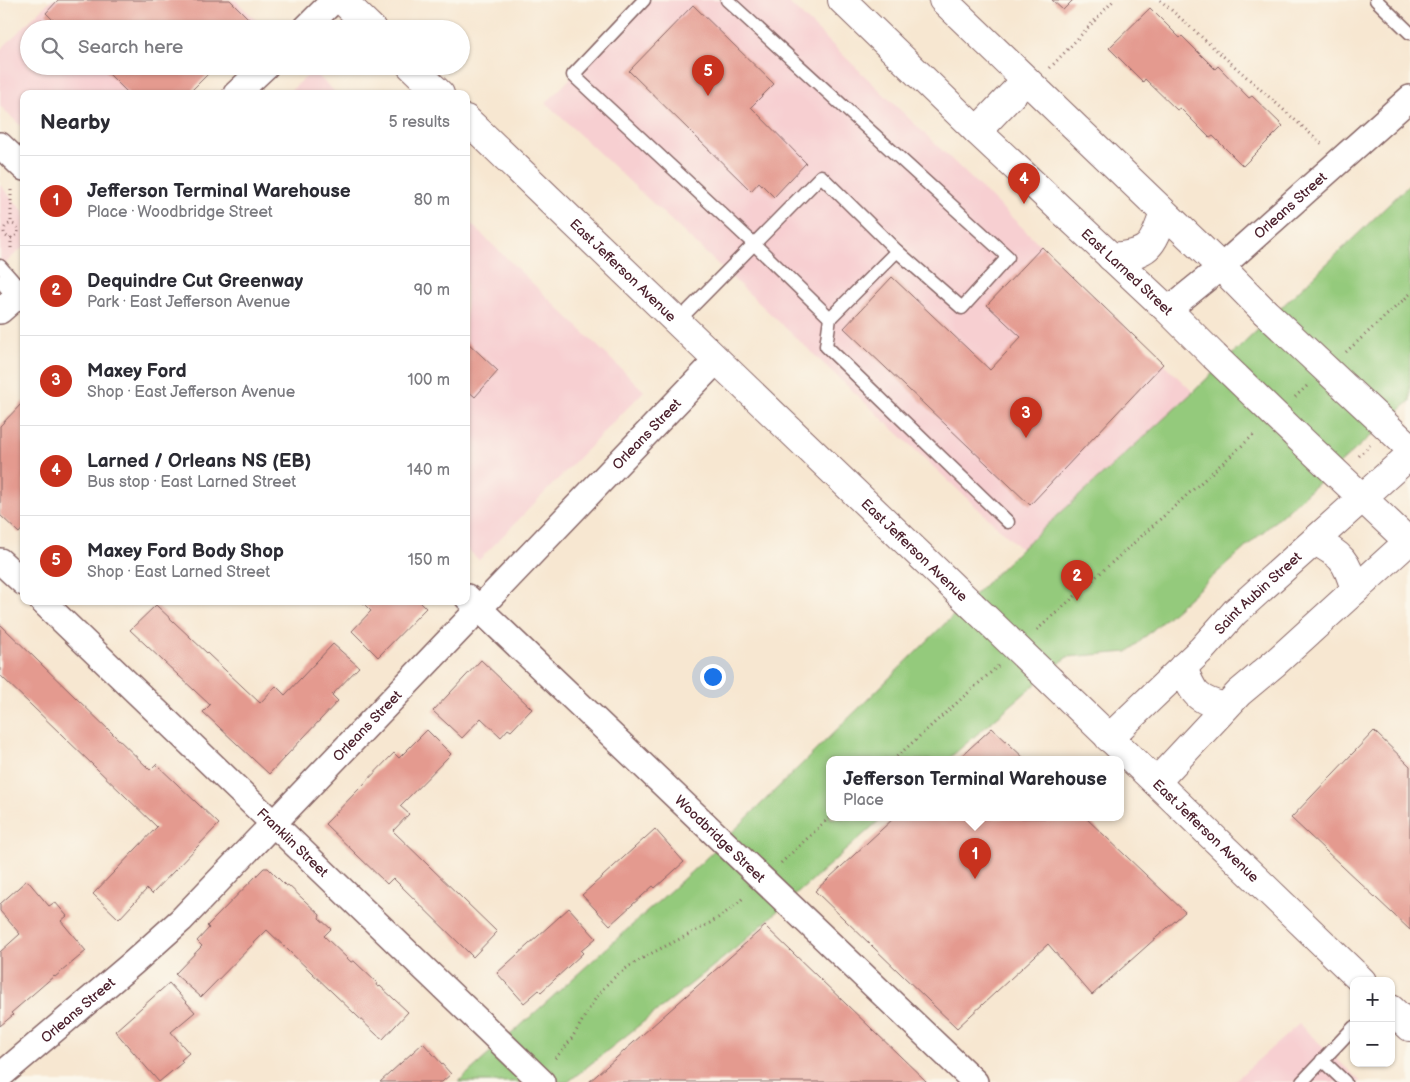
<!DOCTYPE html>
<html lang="en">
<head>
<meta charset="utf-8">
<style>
  body { margin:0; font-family:"Balsamiq Sans",sans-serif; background:#f2f2f3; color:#2b2b33 }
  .controls { position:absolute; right:15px; bottom:15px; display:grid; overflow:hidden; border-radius:10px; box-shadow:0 1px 4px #0004 }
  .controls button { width:45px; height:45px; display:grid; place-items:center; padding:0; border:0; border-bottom:1px solid #e1e1e2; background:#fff; color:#2b2b33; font:25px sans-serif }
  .you { position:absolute; left:712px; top:676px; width:18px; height:18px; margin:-12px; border:4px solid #fff; border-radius:50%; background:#1a73e8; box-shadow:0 0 0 8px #1a73e833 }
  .badge { display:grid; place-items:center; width:32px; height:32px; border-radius:50%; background:#c8321e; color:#fff; font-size:16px; font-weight:700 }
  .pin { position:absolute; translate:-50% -41px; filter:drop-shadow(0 1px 2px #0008) }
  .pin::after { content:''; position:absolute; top:26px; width:18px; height:15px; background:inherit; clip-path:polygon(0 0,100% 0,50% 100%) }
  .popup { position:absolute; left:826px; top:756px; width:298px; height:65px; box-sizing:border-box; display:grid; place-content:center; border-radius:10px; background:#fff; filter:drop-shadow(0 1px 4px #0005); font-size:16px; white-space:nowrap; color:#7c7c81 }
  .popup b { font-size:19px; color:#2b2b33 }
  .popup::after { content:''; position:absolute; left:50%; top:100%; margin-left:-10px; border:10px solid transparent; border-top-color:#fff }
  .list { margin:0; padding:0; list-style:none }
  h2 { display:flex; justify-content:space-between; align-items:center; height:65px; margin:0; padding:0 20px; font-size:21px }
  h2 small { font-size:16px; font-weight:400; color:#7c7c81 }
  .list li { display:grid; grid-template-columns:32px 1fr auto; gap:15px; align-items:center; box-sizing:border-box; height:90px; padding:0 20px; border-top:1px solid #e1e1e2 }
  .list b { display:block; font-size:19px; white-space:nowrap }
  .list p { margin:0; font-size:16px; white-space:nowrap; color:#7c7c81 }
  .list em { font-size:16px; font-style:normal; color:#7c7c81 }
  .icon { flex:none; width:28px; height:28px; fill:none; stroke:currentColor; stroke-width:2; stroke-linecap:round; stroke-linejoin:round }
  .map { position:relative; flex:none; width:1410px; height:1082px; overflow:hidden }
  .search { position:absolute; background:#fff; box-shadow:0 1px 4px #0004; left:20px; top:20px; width:450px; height:55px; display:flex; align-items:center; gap:12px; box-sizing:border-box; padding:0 18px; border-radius:28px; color:#7c7c81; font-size:19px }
  .panel { position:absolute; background:#fff; box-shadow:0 1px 4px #0004; left:20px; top:90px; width:450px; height:515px; border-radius:10px }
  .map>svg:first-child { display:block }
  .built { fill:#f7cfd1 }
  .green { fill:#94ca7c; stroke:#6f7454 }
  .building { fill:#e49a8f }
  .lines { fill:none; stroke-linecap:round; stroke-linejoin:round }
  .lane-casing { stroke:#876565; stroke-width:15 }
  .street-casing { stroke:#876565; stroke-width:28 }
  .secondary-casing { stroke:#876565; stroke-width:30 }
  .path { stroke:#876565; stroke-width:3; stroke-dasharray:1 4; stroke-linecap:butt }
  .lane { stroke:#fff; stroke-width:12 }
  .street { stroke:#fff; stroke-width:25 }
  .secondary { stroke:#fff; stroke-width:28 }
  .secondary-bridge-casing { stroke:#876565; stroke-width:30; stroke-linecap:butt }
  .secondary-bridge { stroke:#fff; stroke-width:28 }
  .labels { text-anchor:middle; stroke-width:4; stroke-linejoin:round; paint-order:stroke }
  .street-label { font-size:14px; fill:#4a1f2b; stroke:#fbf7ec }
</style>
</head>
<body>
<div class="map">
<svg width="1410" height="1082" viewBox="0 0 1410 1082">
  <rect width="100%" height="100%" fill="#fbf7ec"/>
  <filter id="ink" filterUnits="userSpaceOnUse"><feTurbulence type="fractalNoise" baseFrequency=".02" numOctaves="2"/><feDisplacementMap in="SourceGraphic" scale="10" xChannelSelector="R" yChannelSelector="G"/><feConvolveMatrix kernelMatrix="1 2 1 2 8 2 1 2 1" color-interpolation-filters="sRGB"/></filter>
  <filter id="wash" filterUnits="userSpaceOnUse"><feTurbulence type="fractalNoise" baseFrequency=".0096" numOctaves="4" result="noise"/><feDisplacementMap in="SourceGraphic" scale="20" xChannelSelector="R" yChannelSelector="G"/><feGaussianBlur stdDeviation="1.12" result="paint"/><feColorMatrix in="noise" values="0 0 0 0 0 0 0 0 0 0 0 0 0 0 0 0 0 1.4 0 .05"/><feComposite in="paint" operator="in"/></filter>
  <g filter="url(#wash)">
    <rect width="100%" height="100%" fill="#f7e7d1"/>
    <g class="built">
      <path d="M51,0H235L261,25L257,29H29V66H217L188,94H24V129L0,106V50Z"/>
      <path d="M648,0H786L1193,392L1021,549L546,103Z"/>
      <path d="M313,71L337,94H287Z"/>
      <path d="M0,185L24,212V246L0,268Z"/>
      <path d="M466,219L644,391L479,560L466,548Z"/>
      <path d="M1299,1024L1361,1082H1233Z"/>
    </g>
    <path class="green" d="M1410,184V401L1128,652L1067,657L947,760H830V818H882L736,948L568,1082H458L701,863L1021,549L1193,392Z"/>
    <g id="blocks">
      <g class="building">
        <path d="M58,0H230L256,26L254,29H62L46,13Z"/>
        <path d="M1052,0H1073L1063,10Z"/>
        <path d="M693,5L774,84L751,107L806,163L774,197L759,182L751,191L629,71Z"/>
        <path d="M1150,8L1180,38L1182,36L1215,69L1218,66L1249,98L1252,96L1283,126L1243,166L1213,136L1210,138L1180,108L1177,110L1145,79L1143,82L1109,48Z"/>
        <path d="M101,66H216L188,94H129Z"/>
        <path d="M1042,247L1163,364L1030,505L844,328L892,277L990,370L1021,337L987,305Z"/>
        <path d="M466,341L498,371L475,397L466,389Z"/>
        <path d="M24,401V527L19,533L0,515V426Z"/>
        <path d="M361,601H419L426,608L378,657L352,631L371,611Z"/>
        <path d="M156,605L260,703L276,686L285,695L333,644L359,667L332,695L338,701L269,774L203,712L210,705L130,630Z"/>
        <path d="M0,624L150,770L156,764L219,824L152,894L147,889L119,919L93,894L157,827L0,675Z"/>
        <path d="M481,660L532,709L511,731L508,729L501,737L481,718L462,738L433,711Z"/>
        <path d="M992,728L1026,760H957Z"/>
        <path d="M427,730L451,754L400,806L409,814L393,831L497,932L473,957L393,878L387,884L325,824L394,753L399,758Z"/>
        <path d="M1374,731L1410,766V930L1291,818Z"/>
        <path d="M894,818H1086L1185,912L1092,995L1048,944L957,1028L815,891Z"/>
        <path d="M655,829L684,862L655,888L653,886L610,925L582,895Z"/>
        <path d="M264,868H268L286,886L288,885L320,915L319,918L331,929L324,936L351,962L354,961L377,983L376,985L379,987L380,986L408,1012L383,1039L377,1035L267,930L201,997L175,974L202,946L197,941L209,928L207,926Z"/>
        <path d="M27,880L49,906L55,902L67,916L61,921L86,951L55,977L54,976L11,1013L13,1015L0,1026V952L20,934L0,911V904Z"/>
        <path d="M569,908L596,938L581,951L583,953L541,992L539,990L524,1003L497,973Z"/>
        <path d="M765,926L927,1082H589Z"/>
        <path d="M169,983L195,1012L171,1032L189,1053L181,1060L183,1062L159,1082L115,1031Z"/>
        <path d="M423,1043L451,1074L442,1082H380Z"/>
      </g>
    </g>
  </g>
  <g filter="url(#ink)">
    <use href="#blocks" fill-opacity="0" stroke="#876565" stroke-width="1"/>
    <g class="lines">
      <g class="lane-casing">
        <g id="lane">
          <path d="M644,0L573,75L754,244L830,318L897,251L962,308L1008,257L727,0"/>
          <path d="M1376,0L1410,33"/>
          <path d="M0,266L22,291"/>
          <path d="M0,281L15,298"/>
          <path d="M830,318L826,346L1008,522"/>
          <path d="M677,322L821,176L897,251"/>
          <path d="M1322,1060L1345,1082"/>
          <path d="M1302,1082L1354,1027"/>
        </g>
      </g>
      <g class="street-casing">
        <g id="street">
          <path d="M305,29L334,0"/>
          <path d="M236,94L266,66"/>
          <path d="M0,145L24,168"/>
          <path id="s1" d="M1168,310L1221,267L1410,98"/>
          <path d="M0,311L24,290"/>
          <path d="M0,561L24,583"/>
          <path id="s2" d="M467,597L975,1082"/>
          <path id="s3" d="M42,601L542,1082"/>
          <path id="s4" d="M0,1076L133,963L181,920L717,360"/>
        </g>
      </g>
      <g class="secondary-casing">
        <g id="secondary">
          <path d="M342,0L372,29"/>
          <path id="s5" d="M842,0L977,131L1168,310L1214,356"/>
          <path d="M943,0L1221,267L1264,311"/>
          <path d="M411,66L440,94"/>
          <path id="s6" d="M466,119L972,605"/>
          <path d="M977,131L1026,80"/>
          <path d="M1111,257C1149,254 1152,248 1164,213"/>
          <path d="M1346,388L1410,448"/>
          <path d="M1295,434L1410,543"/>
          <path d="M1315,541C1342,556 1346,559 1355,590"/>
          <path d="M1183,667C1193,694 1197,700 1225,707"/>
          <path id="s7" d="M1052,682L1362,981"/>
          <path id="s8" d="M1109,738L1202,649L1235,612L1410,455"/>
          <path d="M1156,782L1239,693L1275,663L1410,540"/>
          <path d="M1391,1009L1410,1027"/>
        </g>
      </g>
      <g class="path">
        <path d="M1160,0L1322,144"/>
        <path d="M1050,68L1114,0"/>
        <path d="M11,190V224"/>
        <circle cx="11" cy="231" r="7"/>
        <path d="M11,237V249"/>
        <path d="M1346,352L1410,294"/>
        <path d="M1295,397L1307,386"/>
        <path d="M1359,456L1370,445"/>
        <path d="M1037,630L1256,433"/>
        <path d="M893,760L998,666"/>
        <path d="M781,863L830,817"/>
        <path d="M555,1058C582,1033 586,1001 616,976C656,944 709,933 745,896"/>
      </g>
      <use href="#lane" class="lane"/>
      <use href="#street" class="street"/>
      <use href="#secondary" class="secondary"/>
      <g class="secondary-bridge-casing">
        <g id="secondary-bridge">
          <path d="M1264,311L1346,388"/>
          <path d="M1214,356L1295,434"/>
          <path d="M972,605L1052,682"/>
        </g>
      </g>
      <use href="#secondary-bridge" class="secondary-bridge"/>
    </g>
  </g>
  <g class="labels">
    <g class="street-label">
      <text dy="5" stroke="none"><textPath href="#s1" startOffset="161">Orleans Street</textPath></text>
      <text dy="5" stroke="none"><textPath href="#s6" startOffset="218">East Jefferson Avenue</textPath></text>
      <text dy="5" stroke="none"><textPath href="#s5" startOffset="394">East Larned Street</textPath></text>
      <text dy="5" stroke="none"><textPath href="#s4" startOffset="912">Orleans Street</textPath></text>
      <text dy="5" stroke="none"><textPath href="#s6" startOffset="622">East Jefferson Avenue</textPath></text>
      <text dy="5" stroke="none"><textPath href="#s8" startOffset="208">Saint Aubin Street</textPath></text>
      <text dy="5" stroke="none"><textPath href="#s4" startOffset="508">Orleans Street</textPath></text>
      <text dy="5" stroke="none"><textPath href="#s7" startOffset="214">East Jefferson Avenue</textPath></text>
      <text dy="5" stroke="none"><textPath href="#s2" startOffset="350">Woodbridge Street</textPath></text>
      <text dy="5" stroke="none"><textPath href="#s3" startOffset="348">Franklin Street</textPath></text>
      <text dy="5" stroke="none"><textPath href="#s4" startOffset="102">Orleans Street</textPath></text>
    </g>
  </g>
</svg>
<div class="controls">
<button>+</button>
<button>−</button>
</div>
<div class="you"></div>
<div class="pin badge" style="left:975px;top:879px">1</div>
<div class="popup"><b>Jefferson Terminal Warehouse</b>Place</div>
<div class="pin badge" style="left:1077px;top:601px">2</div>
<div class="pin badge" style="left:1026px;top:438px">3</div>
<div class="pin badge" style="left:1024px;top:204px">4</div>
<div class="pin badge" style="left:708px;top:96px">5</div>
<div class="search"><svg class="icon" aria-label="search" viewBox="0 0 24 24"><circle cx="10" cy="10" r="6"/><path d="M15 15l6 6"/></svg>Search here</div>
<section class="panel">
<h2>Nearby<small>5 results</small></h2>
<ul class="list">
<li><span class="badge">1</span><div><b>Jefferson Terminal Warehouse</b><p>Place · Woodbridge Street</p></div><em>80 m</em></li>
<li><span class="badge">2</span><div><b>Dequindre Cut Greenway</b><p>Park · East Jefferson Avenue</p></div><em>90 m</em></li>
<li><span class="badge">3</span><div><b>Maxey Ford</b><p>Shop · East Jefferson Avenue</p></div><em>100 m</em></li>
<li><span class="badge">4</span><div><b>Larned / Orleans NS (EB)</b><p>Bus stop · East Larned Street</p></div><em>140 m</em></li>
<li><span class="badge">5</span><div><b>Maxey Ford Body Shop</b><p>Shop · East Larned Street</p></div><em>150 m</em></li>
</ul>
</section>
</div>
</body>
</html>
